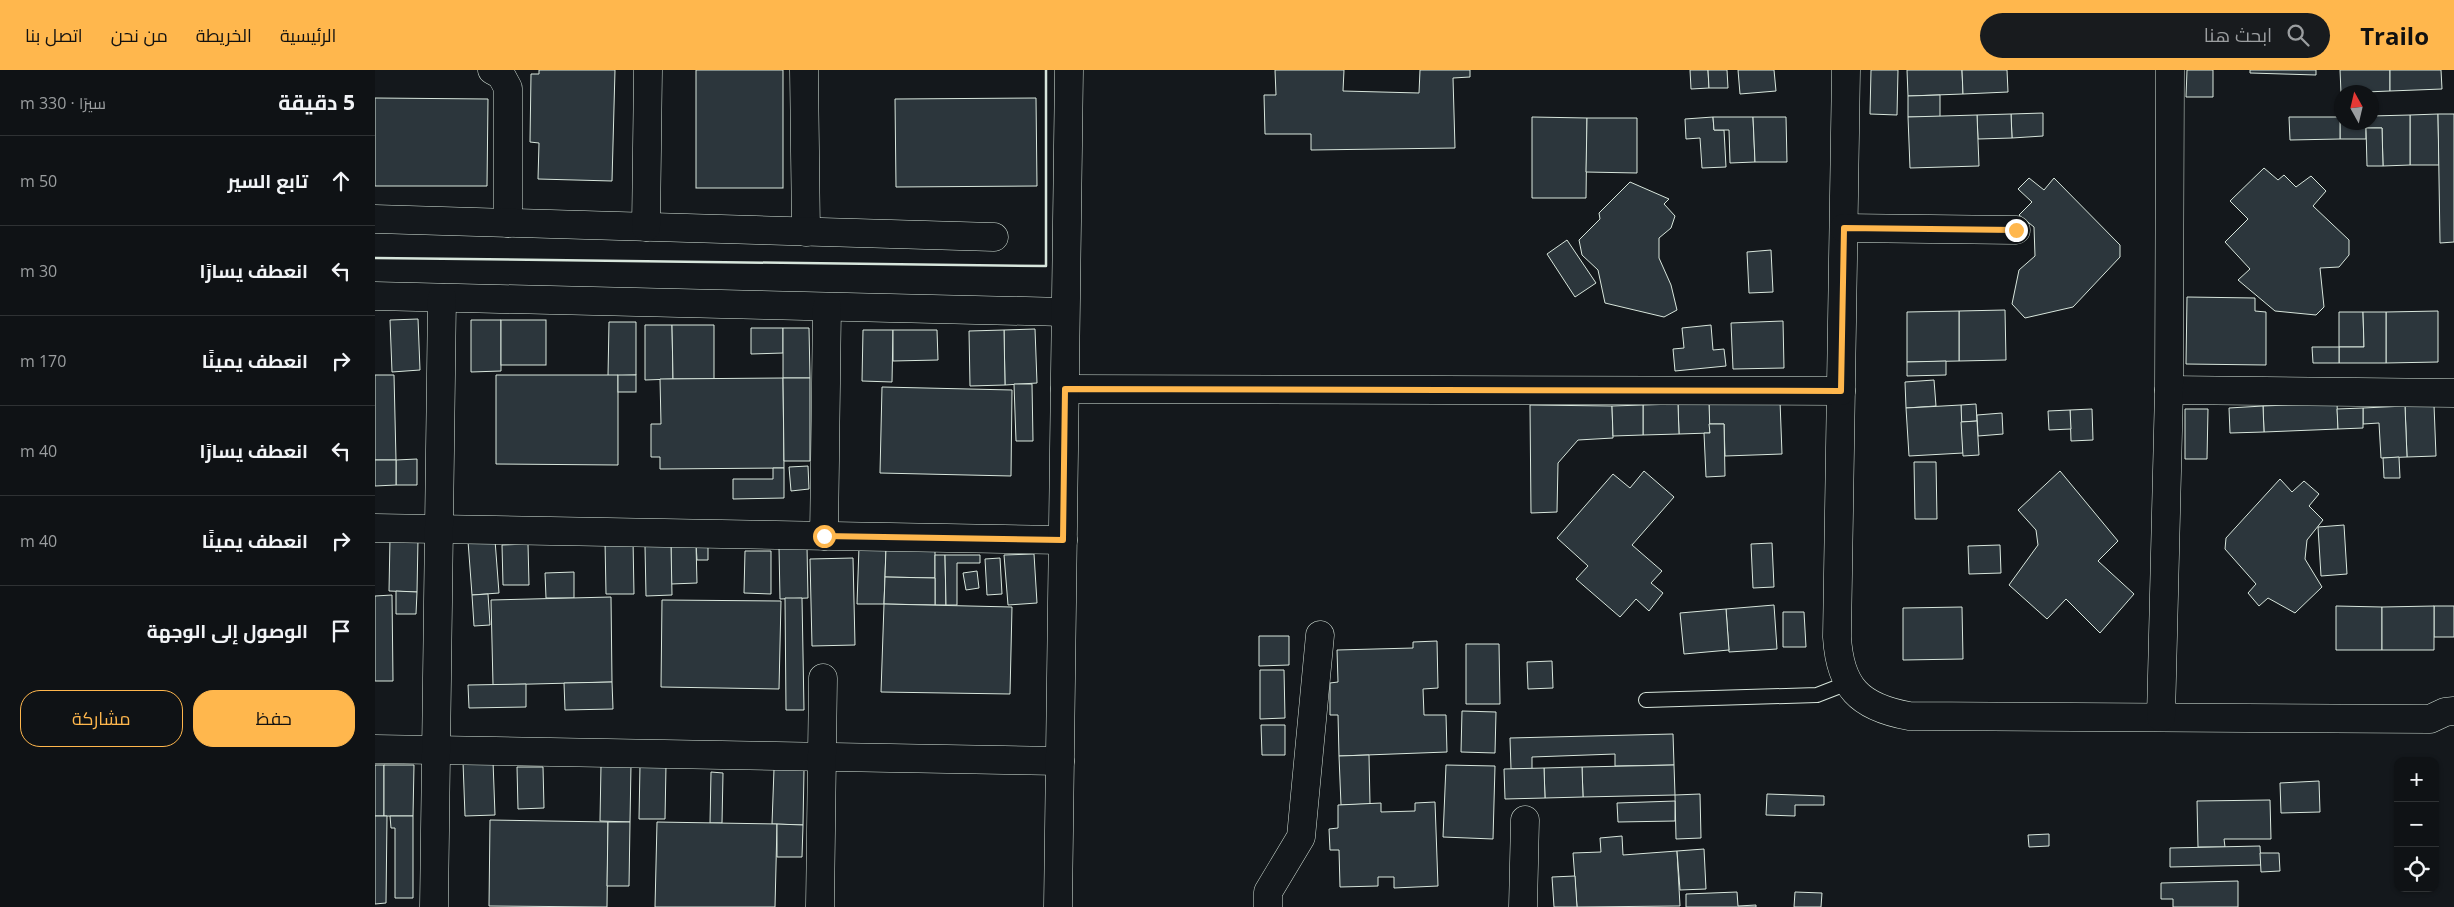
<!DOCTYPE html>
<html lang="ar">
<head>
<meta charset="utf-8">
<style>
  body { margin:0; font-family:"Open Sans",Cairo,sans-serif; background:#181b1e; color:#f1f3f6; direction:rtl }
  .controls { position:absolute; right:15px; bottom:15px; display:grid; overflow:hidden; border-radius:10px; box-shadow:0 1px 4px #0004 }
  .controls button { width:45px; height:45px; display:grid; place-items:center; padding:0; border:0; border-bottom:1px solid #2f3234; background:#0f1215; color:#f1f3f6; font:25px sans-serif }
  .compass { position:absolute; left:1959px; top:15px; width:45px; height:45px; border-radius:50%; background:#0f1215; box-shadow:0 1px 4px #0004; rotate:352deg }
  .stop { position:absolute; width:15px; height:15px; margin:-11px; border:4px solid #ffb74d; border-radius:50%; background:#fff }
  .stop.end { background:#ffb74d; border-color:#fff; box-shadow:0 1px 5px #0008 }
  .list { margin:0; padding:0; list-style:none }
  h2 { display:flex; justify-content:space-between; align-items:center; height:65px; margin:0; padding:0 20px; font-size:21px }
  h2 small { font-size:16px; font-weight:400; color:#9b9ea0 }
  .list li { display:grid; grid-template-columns:32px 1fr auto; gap:15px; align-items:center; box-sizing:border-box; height:90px; padding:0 20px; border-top:1px solid #2f3234 }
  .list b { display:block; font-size:19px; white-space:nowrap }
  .list em { font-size:16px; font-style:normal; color:#9b9ea0 }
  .actions { display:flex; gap:10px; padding:15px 20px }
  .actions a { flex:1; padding:11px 0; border:1px solid #ffb74d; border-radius:20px; text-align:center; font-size:18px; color:#ffb74d }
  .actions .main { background:#ffb74d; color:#111 }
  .icon { flex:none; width:28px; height:28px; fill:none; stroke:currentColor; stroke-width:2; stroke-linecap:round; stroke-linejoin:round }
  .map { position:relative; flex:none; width:2079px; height:837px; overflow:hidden; direction:ltr }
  header { display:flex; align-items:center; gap:30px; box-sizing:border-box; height:70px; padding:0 25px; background:#ffb74d; color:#111 }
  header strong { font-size:24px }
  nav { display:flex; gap:28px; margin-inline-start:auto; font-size:18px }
  .search { width:350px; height:45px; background:#181b1e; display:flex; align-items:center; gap:12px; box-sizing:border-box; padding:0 18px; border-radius:28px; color:#9b9ea0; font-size:19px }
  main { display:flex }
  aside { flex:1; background:#0f1215 }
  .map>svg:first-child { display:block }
  .building { fill:#2c363c; stroke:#d8e6dc }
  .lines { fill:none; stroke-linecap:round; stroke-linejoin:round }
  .lane-casing { stroke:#d8e6dc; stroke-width:16 }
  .street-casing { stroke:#d8e6dc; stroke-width:29 }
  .lane { stroke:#14181c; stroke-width:14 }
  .street { stroke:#14181c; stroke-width:28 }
  .wall { stroke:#d8e6dc; stroke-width:2.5 }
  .route { stroke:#ffb74d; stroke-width:6 }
</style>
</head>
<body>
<header>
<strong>Trailo</strong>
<div class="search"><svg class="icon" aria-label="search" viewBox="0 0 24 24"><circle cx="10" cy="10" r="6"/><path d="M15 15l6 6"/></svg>ابحث هنا</div>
<nav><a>الرئيسية</a><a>الخريطة</a><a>من نحن</a><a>اتصل بنا</a></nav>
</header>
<main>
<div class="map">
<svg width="2079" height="837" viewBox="0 0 2079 837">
  <rect width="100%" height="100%" fill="#14181c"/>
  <g class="building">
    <path d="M164,0H240L237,111L163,109L164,73L155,72L156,4H164Z"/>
    <rect x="321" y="0" width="87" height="118"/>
    <path d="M900,0H969L968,21L1044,23L1045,0H1095V7L1078,8L1080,78L936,80V64H890L889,25H901Z"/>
    <path d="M1315,0H1333L1334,18L1316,19Z"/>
    <path d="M1333,0H1352L1353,18H1334Z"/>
    <path d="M1363,0H1399L1401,21L1365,24Z"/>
    <path d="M1496,0H1523L1522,45L1495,44Z"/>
    <path d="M1532,0H1587L1588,24L1533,26Z"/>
    <path d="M1587,0H1632L1633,22L1588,24Z"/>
    <path d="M1812,0H1838V27H1811Z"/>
    <path d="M1875,0H1941V5L1875,3Z"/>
    <path d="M1965,0H2015V21L1966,23Z"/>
    <path d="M2015,0H2066L2067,19L2015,21Z"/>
    <path d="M1565,25V47H1533V26Z"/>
    <path d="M0,28L113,29L112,116H0Z"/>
    <path d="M661,28L662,116L521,117L520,29Z"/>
    <path d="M1668,43V66L1637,68L1636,44Z"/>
    <path d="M1636,44L1637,68L1603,69L1602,45Z"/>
    <path d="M2063,44L2064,95H2035V45Z"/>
    <path d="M2063,44H2079V172L2065,173Z"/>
    <path d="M1602,45L1604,96L1535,98L1533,47Z"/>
    <path d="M2035,45V95L2008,96L2007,58H1991V52H1996V46Z"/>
    <path d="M1966,46V52H1991V69H1965V47Z"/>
    <path d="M1157,47L1212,48L1211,128H1157Z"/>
    <path d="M1338,47L1339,60H1349L1351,97L1327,98L1325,68L1311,69L1310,49Z"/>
    <path d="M1338,47H1378L1380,92L1355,93L1354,60H1339Z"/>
    <path d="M1378,47H1411L1412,92H1380Z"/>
    <path d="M1914,47H1965V69L1915,70Z"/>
    <path d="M1212,48H1262V103L1211,102Z"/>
    <path d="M1991,58H2007L2008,96H1992Z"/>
    <path d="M1889,98L1903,110L1909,105L1921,117L1936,106L1951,121L1938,136L1974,170V185L1964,197L1945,198L1949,237L1941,245L1900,241L1863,210L1875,199L1850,172L1873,149L1855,131Z"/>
    <path d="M1654,108L1669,120L1679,108L1745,175V187L1698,237L1650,248L1637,234L1644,200L1660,186L1659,157L1644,145L1657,132L1643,119Z"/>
    <path d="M1255,112L1294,129L1289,134L1300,146L1296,158L1284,168V188L1296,215L1302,240L1289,247L1230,233L1223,200L1207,185L1204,170L1225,149L1224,143Z"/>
    <path d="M1192,170L1221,213L1200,227L1172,184Z"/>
    <path d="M1396,180L1398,222L1374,223L1372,182Z"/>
    <path d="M1812,227L1880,228V241L1891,242V295L1811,294Z"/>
    <path d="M1630,240L1631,290L1584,291V241Z"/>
    <path d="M1584,241V291L1532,292V242Z"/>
    <path d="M2063,241V292L2011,293V242Z"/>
    <path d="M1964,242H1988L1989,277H1964Z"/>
    <path d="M1988,242H2011V293H1964V277H1989Z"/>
    <path d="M43,249L45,300L17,302L15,250Z"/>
    <path d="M96,250H126V301L96,302Z"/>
    <rect x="126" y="250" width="45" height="45"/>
    <path d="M1408,251L1409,298L1358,299L1356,253Z"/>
    <path d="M234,252H261V305L233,306Z"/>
    <path d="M270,255H297L298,309L270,310Z"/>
    <path d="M297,255H339V309H298Z"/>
    <path d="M1336,255L1338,280L1349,279L1351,296L1300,301L1298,279L1309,278L1307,258Z"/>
    <path d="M376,258H408V283L376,284Z"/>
    <path d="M408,258H434L435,308H408Z"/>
    <path d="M660,259L662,313L630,315L629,260Z"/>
    <path d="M488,260H518L517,312L487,311Z"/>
    <path d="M518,260H562L563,290L518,291Z"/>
    <path d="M629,260L630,315L595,316L594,261Z"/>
    <path d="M1937,277H1964V293H1938Z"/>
    <path d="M1571,291V305L1532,306V292Z"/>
    <path d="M0,305H19L21,390H0Z"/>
    <path d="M121,305H243V395L121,394Z"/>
    <rect x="243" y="305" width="18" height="17"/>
    <path d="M408,308L409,398L285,399V387H276V354H286L285,309Z"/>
    <path d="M408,308H435V391H409Z"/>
    <path d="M1559,310L1561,336L1531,338L1530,312Z"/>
    <path d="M639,314H657L658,371H641Z"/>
    <path d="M507,317L637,320L636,406L505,403Z"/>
    <path d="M1405,331L1407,384L1350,386L1349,354H1334V333Z"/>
    <path d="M1334,333L1335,363L1304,364L1303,334Z"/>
    <path d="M1962,333L1963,359L1889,362L1888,336Z"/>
    <path d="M1303,334L1304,364L1268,365V335Z"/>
    <path d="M1601,334L1602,351L1586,352V335Z"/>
    <path d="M1155,335L1237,336L1238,368L1203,370L1183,393L1182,442L1156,443Z"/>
    <path d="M1268,335V365L1238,366L1237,336Z"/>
    <path d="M1586,335L1588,383L1534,386L1531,338Z"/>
    <path d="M2059,335L2061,386L2032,387L2030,336Z"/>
    <path d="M1888,336L1889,362L1855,363L1854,338Z"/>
    <path d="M2030,336L2032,387L2006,388L2004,353L1988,354V338Z"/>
    <path d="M1988,338V358L1963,359L1962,339Z"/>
    <path d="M1717,339L1718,370L1696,371L1695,340Z"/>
    <path d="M1810,339H1833L1832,389H1810Z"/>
    <path d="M1695,340L1696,359L1674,360L1673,341Z"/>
    <path d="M1627,343L1628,364L1603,366L1602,345Z"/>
    <path d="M1602,351L1604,385L1588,386L1586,352Z"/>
    <path d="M1334,354H1349L1350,406L1331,407L1329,363H1335Z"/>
    <path d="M2024,387L2025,408H2009L2008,388Z"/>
    <path d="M42,389V415H21V390Z"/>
    <path d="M0,390H21V415L0,416Z"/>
    <path d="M1539,392H1561L1562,449H1540Z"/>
    <path d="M433,396L434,419L416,421L414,397Z"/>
    <path d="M398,398H409V428L358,429V409H398Z"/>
    <path d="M1269,401L1299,427L1257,475L1287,501L1276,513L1288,523L1274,541L1261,529L1245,547L1201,509L1213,496L1182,468L1238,404L1255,418Z"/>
    <path d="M1685,401L1743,471L1723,491L1759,524L1725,563L1691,529L1672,549L1634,515L1663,475L1661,460L1643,440Z"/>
    <path d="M1905,409L1917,422L1929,411L1944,424L1934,436L1948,450L1932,470L1930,489L1947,517L1920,543L1893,528L1884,536L1873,523L1881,514L1850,479L1851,468Z"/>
    <path d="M1969,455L1972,504L1946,506L1943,457Z"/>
    <path d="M15,468L43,469L42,522L14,521Z"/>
    <path d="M120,470L124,523L97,525L93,471Z"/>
    <path d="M258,470L259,524H231L230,471Z"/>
    <path d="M1397,473L1399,517L1378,518L1376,474Z"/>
    <path d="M153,474L154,515H128L127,475Z"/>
    <path d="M321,474H333V490H322Z"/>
    <path d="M321,474L322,513L296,514V475Z"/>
    <path d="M296,475L297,525L271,526L270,476Z"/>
    <path d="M1625,475L1626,503L1594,504L1593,476Z"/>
    <path d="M432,477L433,528L405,529L404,478Z"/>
    <path d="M484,477L511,478L509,534H482Z"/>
    <path d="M511,478L560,479V508L510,507Z"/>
    <path d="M370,481H396V524L369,523Z"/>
    <path d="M659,484L662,533L633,535L629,485Z"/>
    <path d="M560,485H570L571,535H560Z"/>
    <path d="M570,485H605V493H582V535H571Z"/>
    <path d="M478,488L480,575L437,576L435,489Z"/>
    <path d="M625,488L627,524L612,525L610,489Z"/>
    <path d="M602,501L604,518L591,520L588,503Z"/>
    <path d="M199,502V528H171L170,503Z"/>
    <path d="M510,507L560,508V535L509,534Z"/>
    <path d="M21,521L42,522L41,544H21Z"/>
    <path d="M113,524L115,555L99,556L97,525Z"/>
    <path d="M17,525L18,611H0V526Z"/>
    <path d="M236,527L237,612L118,615L116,530Z"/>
    <path d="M410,528H427L429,640H411Z"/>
    <path d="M287,530L406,531L404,619L286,617Z"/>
    <path d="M509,534L637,537L635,624L506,622Z"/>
    <path d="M1399,535L1402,579L1354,582L1351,539Z"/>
    <path d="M1961,536L2007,537V580H1961Z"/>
    <rect x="2059" y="536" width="20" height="31"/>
    <path d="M2059,536V580H2007V537Z"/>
    <path d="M1587,537L1588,589L1528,590V538Z"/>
    <path d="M1351,539L1354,580L1309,584L1305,543Z"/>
    <path d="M1408,542H1429L1431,577H1408Z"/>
    <path d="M884,566H914V595L884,596Z"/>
    <path d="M1062,571L1063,618L1048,619L1049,645H1071L1072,682L964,686L963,645H955V613L963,612L962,580L1038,578V572Z"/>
    <path d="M1091,574H1124L1125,634H1091Z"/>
    <path d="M1177,591L1178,618L1153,619L1152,592Z"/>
    <path d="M885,600H909L910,648L885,649Z"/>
    <path d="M237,612L238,639L190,640L189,613Z"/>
    <path d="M151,614V637L94,638L93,615Z"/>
    <path d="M1087,641L1121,642L1120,683L1086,682Z"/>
    <path d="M886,655H910V685H887Z"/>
    <path d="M1298,664L1299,695L1240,696V684L1157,687V699H1136L1135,668Z"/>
    <path d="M994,685L995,734L966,735L964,686Z"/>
    <path d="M118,691L120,745L90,746L88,692Z"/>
    <rect x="0" y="695" width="9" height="51"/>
    <path d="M9,695H39L38,746H9Z"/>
    <path d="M226,695H256L255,752L225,751Z"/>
    <path d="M265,695H291L290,749H264Z"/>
    <path d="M1071,695L1120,696L1118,769L1068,767Z"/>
    <path d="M1299,695L1300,725L1208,727L1207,697Z"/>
    <path d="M142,697H168L169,738L143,739Z"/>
    <path d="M1207,697L1208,727L1170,728L1169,698Z"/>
    <path d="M1169,698L1170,728L1130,729L1129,699Z"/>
    <path d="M399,699L429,700L428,755L397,754Z"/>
    <path d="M336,702L348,703L347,753H335Z"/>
    <path d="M1944,711L1945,742L1906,743L1905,713Z"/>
    <path d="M1325,724L1326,768L1301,769L1300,725Z"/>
    <path d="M1392,724L1449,726V735H1420V746L1391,745Z"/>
    <path d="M1895,730L1896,769H1849L1850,777H1823L1822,731Z"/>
    <path d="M1300,731V751L1243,752L1242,733Z"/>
    <path d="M1060,732L1063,816L1019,818V807H1003V816L965,817L964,780H955L954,759L963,758V735L1006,733V742L1040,741V733Z"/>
    <path d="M0,746H12L11,833L0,834Z"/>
    <path d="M15,746H38V828H20V758H16Z"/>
    <path d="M115,750L233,752L232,837L114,836Z"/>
    <path d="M233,752H255L254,816H232Z"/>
    <path d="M282,752L402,754L400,837H280Z"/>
    <path d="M402,754L428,755L427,787H402Z"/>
    <path d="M1674,764V776L1654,777L1653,765Z"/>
    <path d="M1247,766L1248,785L1302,781L1305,836L1202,837L1198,783L1226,782L1225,768Z"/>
    <path d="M1885,776L1886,795L1795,797V778Z"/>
    <path d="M1329,779L1331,819L1305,820L1302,781Z"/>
    <path d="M1885,783H1904L1905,801L1886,802Z"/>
    <path d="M1200,806L1202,837H1179L1177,807Z"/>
    <path d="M1863,811V837H1798V829H1786V813Z"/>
    <path d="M1362,822L1363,836L1381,835V837H1311V824Z"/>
    <path d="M1420,822L1447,823L1446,837H1419Z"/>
  </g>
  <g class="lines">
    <g class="lane-casing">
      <path id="lane" d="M1271,630L1442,625L1473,613"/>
    </g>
    <g class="street-casing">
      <g id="street">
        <path d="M117,0L126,5L133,18V153"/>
        <path d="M429,0L431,162"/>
        <path d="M1471,0L1462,567C1465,617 1484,637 1534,646L2055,649L2070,642L2079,641"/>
        <path d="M0,149L619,167"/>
        <path d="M271,157L273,0"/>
        <path d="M1469,158L1641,160"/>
        <path d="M0,226L690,242"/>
        <path d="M690,319L1466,321"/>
        <path d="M1794,320L2079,323"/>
        <path d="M0,458L688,470"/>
        <path d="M449,466L452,237"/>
        <path d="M1786,647L1794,320L1795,0"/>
        <path d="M0,679L685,691"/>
        <path d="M59,837L67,228"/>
        <path d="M445,837L448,608"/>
        <path d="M683,837L694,0"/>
        <path d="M893,837V822L926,767L945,565"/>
        <path d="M1148,837L1150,750"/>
      </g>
    </g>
    <use href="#lane" class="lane"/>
    <use href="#street" class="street"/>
    <path class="wall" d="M0,188L671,196V0"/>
  </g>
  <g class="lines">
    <path class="route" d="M449,466L688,470L690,319L1466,321L1469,158L1641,160"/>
  </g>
</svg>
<div class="controls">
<button>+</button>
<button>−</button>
<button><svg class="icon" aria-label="locate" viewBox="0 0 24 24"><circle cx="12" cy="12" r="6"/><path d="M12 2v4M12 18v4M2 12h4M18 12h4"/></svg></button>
</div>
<svg class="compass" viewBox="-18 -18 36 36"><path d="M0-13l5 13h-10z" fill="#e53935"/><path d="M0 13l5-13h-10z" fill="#9b9ea0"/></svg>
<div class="stop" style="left:449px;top:466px"></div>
<div class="stop end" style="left:1641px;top:160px"></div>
</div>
<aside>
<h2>5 دقيقة<small>سيرًا · 330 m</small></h2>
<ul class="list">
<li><svg class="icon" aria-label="ahead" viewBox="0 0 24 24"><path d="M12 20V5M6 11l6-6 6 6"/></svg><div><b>تابع السير</b></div><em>50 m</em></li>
<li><svg class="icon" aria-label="left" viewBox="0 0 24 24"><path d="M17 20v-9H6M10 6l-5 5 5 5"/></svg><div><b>انعطف يسارًا</b></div><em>30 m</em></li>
<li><svg class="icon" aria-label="right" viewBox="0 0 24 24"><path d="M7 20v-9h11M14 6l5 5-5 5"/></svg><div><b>انعطف يمينًا</b></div><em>170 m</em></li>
<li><svg class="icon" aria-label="left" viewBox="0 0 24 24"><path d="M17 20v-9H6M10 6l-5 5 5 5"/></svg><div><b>انعطف يسارًا</b></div><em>40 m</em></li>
<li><svg class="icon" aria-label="right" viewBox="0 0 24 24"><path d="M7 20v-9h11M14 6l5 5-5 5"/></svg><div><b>انعطف يمينًا</b></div><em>40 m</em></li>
<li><svg class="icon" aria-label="arrive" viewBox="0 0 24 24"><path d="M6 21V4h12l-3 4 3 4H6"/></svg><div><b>الوصول إلى الوجهة</b></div></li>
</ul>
<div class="actions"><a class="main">حفظ</a><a>مشاركة</a></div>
</aside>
</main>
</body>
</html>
